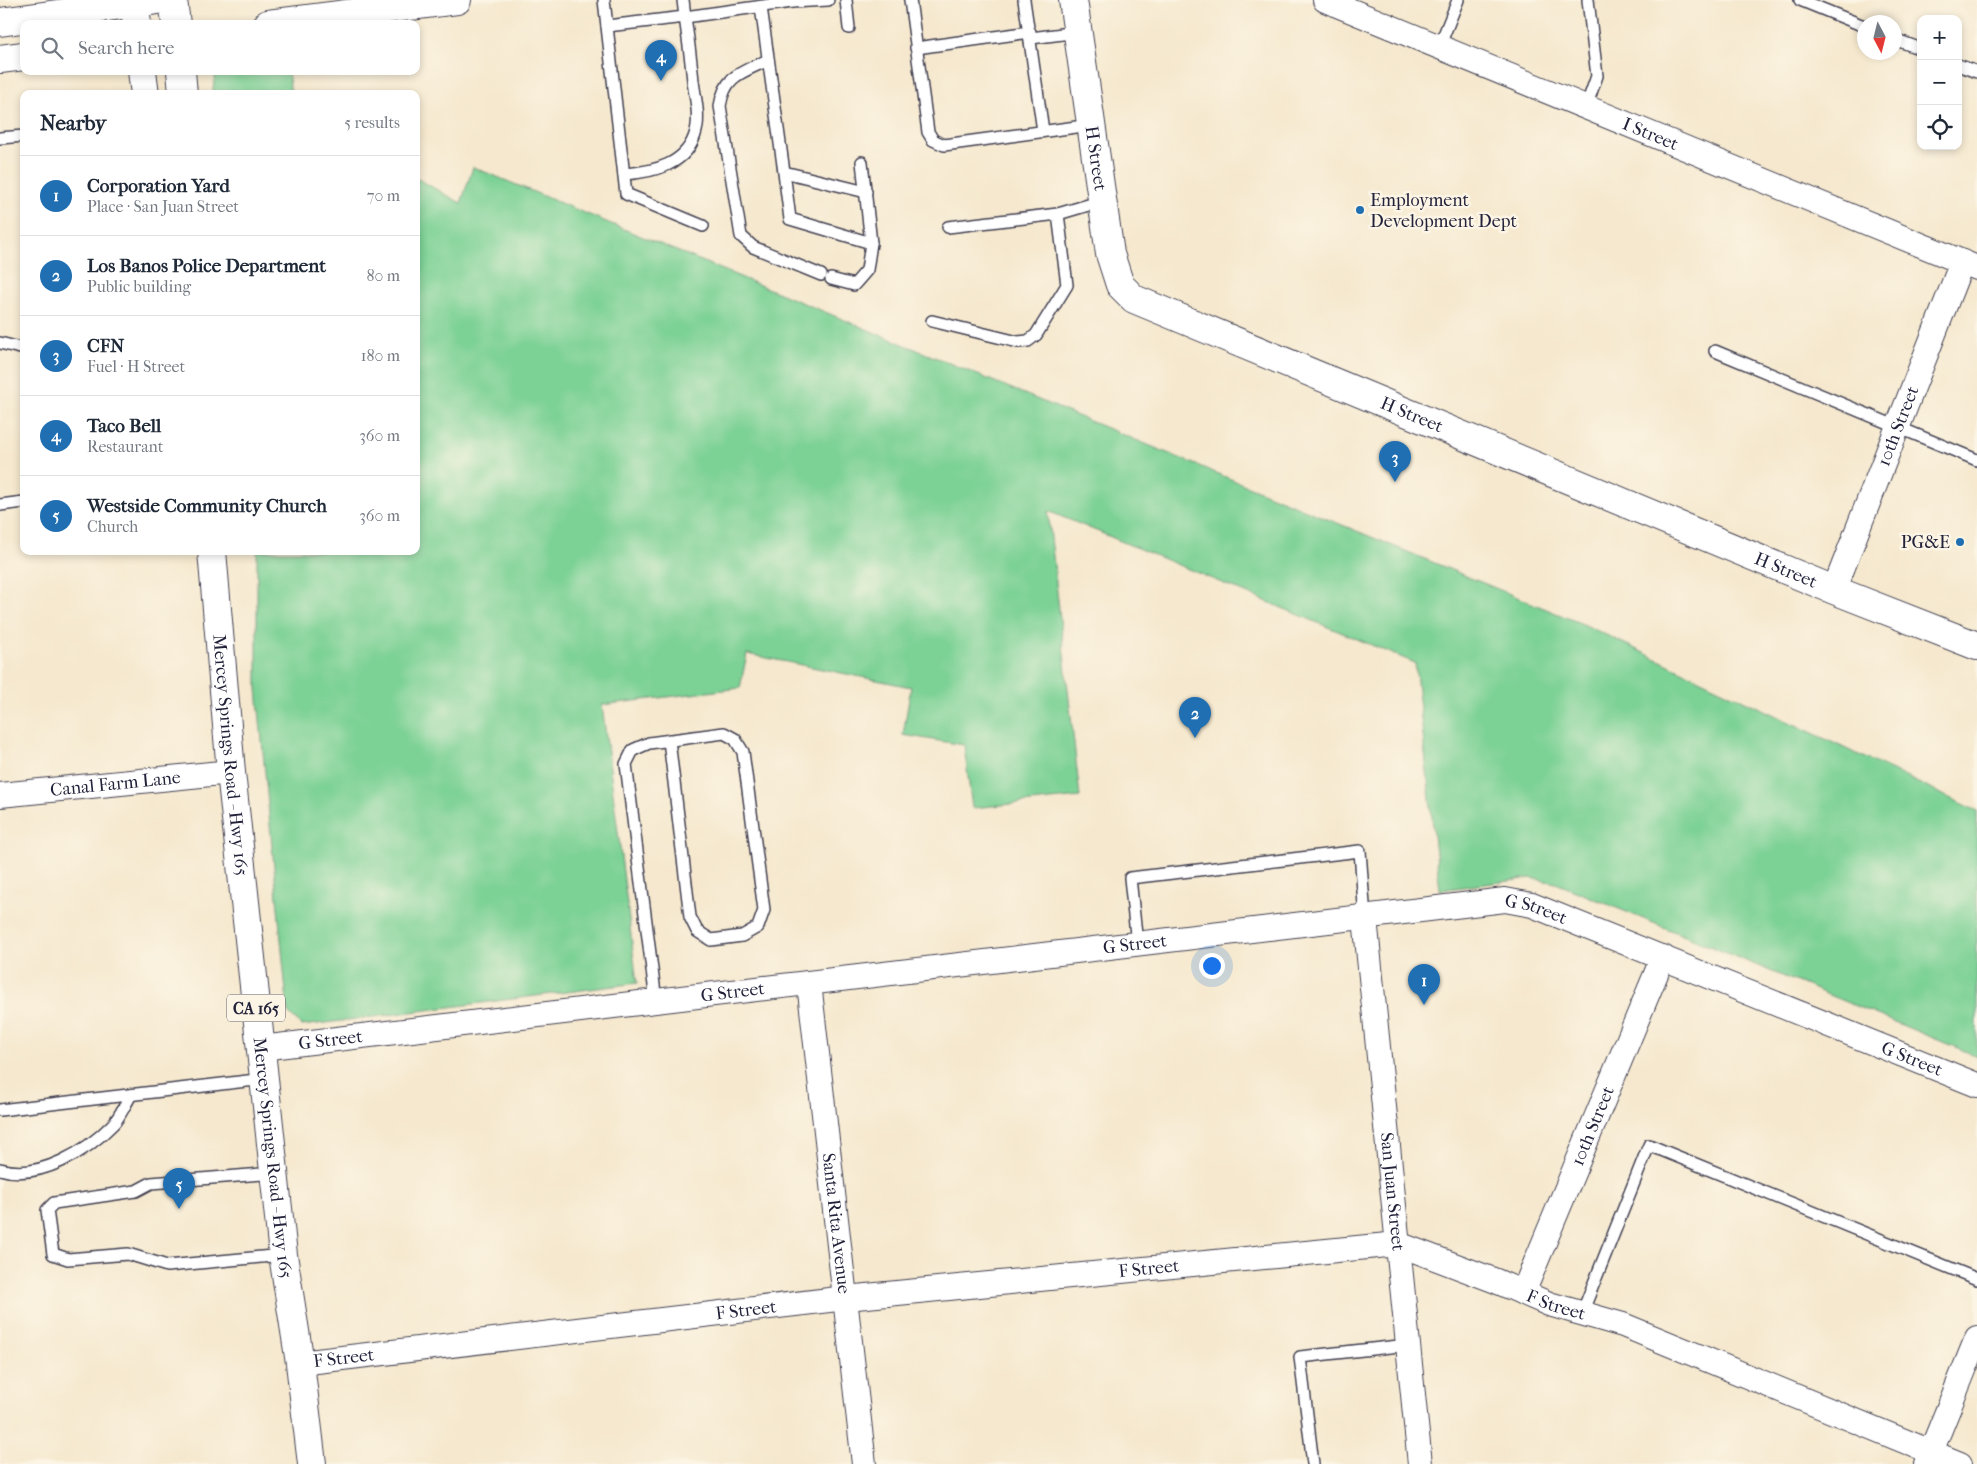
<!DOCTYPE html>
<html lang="en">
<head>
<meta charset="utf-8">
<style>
  body { margin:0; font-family:"IM FELL French Canon",serif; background:#f6f6f7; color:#1f2937 }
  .controls { position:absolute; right:15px; top:15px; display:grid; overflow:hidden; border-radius:10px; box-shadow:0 2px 8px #0003 }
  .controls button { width:45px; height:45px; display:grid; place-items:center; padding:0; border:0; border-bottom:1px solid #e0e1e3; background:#fff; color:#1f2937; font:25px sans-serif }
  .compass { position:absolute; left:1857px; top:15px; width:45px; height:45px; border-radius:50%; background:#fff; box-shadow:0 2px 8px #0003; rotate:173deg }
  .you { position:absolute; left:1211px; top:965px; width:18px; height:18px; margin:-12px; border:4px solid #fff; border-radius:50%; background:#1a73e8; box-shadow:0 0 0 8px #1a73e833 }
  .badge { display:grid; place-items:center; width:32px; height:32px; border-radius:50%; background:#1f6fb2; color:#fff; font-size:16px; font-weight:700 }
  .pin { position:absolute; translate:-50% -41px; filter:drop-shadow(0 1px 2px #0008) }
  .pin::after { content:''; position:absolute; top:26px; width:18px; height:15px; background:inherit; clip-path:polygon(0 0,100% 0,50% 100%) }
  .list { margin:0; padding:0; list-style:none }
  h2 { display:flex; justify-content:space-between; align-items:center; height:65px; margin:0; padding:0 20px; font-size:21px }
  h2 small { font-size:16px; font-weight:400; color:#747a83 }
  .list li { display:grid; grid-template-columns:32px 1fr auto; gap:15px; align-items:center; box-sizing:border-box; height:80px; padding:0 20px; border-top:1px solid #e0e1e3 }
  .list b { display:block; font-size:19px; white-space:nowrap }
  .list p { margin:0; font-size:16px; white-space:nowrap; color:#747a83 }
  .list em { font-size:16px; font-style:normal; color:#747a83 }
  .icon { flex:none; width:28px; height:28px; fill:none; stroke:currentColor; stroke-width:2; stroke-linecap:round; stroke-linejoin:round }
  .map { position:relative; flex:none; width:1977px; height:1464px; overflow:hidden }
  .search { position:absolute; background:#fff; box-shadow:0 2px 8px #0003; left:20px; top:20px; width:400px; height:55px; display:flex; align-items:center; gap:12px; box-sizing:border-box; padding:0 18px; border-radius:10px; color:#747a83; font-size:19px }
  .panel { position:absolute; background:#fff; box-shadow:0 2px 8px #0003; left:20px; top:90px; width:400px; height:465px; border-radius:10px }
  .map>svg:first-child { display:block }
  .green { fill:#7cd195; stroke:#4f7a68 }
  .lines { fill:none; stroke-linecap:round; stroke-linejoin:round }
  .lane-casing { stroke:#424051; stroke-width:14 }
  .street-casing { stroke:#424051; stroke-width:26 }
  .secondary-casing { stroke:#424051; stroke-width:30 }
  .primary-casing { stroke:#424051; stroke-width:30 }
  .highway-casing { stroke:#424051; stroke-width:30 }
  .lane { stroke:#fff; stroke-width:11 }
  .street { stroke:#fff; stroke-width:24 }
  .secondary { stroke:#fff; stroke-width:28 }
  .primary { stroke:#fff; stroke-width:28 }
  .highway { stroke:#fff; stroke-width:28 }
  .poi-dot { fill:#1f6fb2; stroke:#fcf5e5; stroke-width:2 }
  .labels { text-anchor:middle; stroke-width:5; stroke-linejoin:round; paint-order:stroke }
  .shield { fill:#fcf5e5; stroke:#63616e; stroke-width:1 }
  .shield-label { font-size:16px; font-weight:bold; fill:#22223b }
  .street-label { font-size:18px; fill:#22223b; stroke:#fcf5e5 }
  .poi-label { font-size:18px; fill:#22223b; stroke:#fcf5e5; text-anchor:start }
</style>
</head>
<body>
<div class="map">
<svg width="1977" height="1464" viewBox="0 0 1977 1464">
  <rect width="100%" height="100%" fill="#fcf5e5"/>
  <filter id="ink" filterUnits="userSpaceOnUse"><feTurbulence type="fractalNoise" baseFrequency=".02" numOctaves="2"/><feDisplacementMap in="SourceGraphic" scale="10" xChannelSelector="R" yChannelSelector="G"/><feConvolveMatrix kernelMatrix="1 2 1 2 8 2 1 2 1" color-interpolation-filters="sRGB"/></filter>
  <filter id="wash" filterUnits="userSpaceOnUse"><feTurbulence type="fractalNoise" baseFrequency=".0096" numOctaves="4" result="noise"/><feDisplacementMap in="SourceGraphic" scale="20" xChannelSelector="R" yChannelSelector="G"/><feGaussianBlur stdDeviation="1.12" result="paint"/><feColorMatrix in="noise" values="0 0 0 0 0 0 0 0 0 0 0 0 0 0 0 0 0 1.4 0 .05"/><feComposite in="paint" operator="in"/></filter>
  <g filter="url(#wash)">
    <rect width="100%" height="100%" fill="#f5e8ce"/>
    <g class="green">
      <path d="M216,71H288L291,94H212Z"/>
      <path d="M473,167L1585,625L1977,811V1056L1556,883L1531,878L1440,890L1415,663L1048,511L1080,797L972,808L964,745L903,735L911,687L747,654L740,688L602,705L637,983L302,1026L288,1013L257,689V551H416V178L461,203Z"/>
    </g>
  </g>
  <g filter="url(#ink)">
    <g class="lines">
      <g class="lane-casing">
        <g id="lane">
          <path d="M604,0L626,194L703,226"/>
          <path d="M683,0L685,17L792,2V0"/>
          <path d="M846,0L849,28"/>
          <path d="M910,0L928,132L933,140L944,145L1091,125"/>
          <path d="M1024,0L1043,131"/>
          <path d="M1800,0L1864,26"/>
          <path d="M792,2L828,0"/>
          <path d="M761,7L784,172L866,192"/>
          <path d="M607,26L685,17C688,38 691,60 693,81C695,97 700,115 696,131C688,165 653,172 624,174"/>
          <path d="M1031,38L1078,32"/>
          <path d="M1894,39L1921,49"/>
          <path d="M1439,47L1458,0"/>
          <path d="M916,48L1030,32"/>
          <path d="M768,60C741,73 725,75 720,106L741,236L753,247L821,275"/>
          <path d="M1958,65L1977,72"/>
          <path d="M1586,107L1597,76L1588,0"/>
          <path d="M0,138L24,136"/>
          <path d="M784,172L790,219L871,243"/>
          <path d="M948,227L1058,214L1102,201"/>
          <path d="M831,279L854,285L867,270L871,243L862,162"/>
          <path d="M932,321L1018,342L1028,341L1036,335L1067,285L1058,214"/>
          <path d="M0,343L24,349"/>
          <path d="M1715,351L1977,460"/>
          <path d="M0,505L24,502"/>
          <path d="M1137,944L1130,878L1360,851L1365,918"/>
          <path d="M656,1001L626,764L633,750L649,743L724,733L735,739L743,752L764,910L758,927L742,936L711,940L697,931L690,917L669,740"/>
          <path d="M0,1110L264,1079"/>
          <path d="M0,1169C39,1181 87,1151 113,1124C120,1117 125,1104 131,1095"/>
          <path d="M274,1173L151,1183L136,1191L54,1203L47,1210L53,1254L68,1259L128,1254L167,1266L283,1255"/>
          <path d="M1582,1313L1649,1145L1977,1279"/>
          <path d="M1313,1464L1300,1357L1408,1345"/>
        </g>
      </g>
      <g class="street-casing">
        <g id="street">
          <path id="s1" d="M1325,0L1977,268"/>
          <path id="s2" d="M1834,590L1962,262"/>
          <path id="s3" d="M0,795L231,772"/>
          <path id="s4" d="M1365,918L1420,1464"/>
          <path id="s5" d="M809,983L864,1464"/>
          <path id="s6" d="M261,1048L1505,900L1532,905L1977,1085"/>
          <path id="s7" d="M1523,1293L1663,957"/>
          <path id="s8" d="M300,1363L846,1298L1398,1244L1496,1281L1549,1304L1623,1325L1960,1464"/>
          <path d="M1926,1464L1977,1338"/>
        </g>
      </g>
      <g class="secondary-casing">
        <g id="secondary">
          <path id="s9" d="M1073,0L1110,254L1120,285L1134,299L1834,590L1977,646"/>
        </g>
      </g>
      <g class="primary-casing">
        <g id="primary">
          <path d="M134,0L137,24"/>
          <path d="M173,0L176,24"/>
          <path d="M142,71L145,94"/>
          <path d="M181,71L183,94"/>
          <path id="s10" d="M212,551L231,772L283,1255L300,1363L312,1464"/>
        </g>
      </g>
      <g class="highway-casing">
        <g id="highway">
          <path d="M0,22L158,0"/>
          <path d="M268,24L457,0"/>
          <path d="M0,59L24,56"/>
        </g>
      </g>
      <use href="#lane" class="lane"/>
      <use href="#street" class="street"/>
      <use href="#secondary" class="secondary"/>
      <use href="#primary" class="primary"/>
      <use href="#highway" class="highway"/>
    </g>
  </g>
  <g class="poi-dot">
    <circle cx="1360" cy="210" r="5"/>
    <circle cx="1960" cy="542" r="5"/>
  </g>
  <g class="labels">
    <rect class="shield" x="227" y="994.5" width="58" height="27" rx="4"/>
    <g class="shield-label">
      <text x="256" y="1014">CA 165</text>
    </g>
    <g class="street-label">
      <text dy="6" stroke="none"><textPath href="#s1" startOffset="352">I Street</textPath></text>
      <text dy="6" stroke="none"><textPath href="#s9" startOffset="160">H Street</textPath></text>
      <text dy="6" stroke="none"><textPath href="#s9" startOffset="610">H Street</textPath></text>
      <text dy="6" stroke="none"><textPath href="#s2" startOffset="176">10th Street</textPath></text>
      <text dy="6" stroke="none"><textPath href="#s9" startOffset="1015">H Street</textPath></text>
      <text dy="6" stroke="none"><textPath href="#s10" startOffset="205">Mercey Springs Road - Hwy 165</textPath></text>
      <text dy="6" stroke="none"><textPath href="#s3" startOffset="116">Canal Farm Lane</textPath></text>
      <text dy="6" stroke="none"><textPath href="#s6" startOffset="1285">G Street</textPath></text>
      <text dy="6" stroke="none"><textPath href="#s6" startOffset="880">G Street</textPath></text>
      <text dy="6" stroke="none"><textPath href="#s6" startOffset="475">G Street</textPath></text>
      <text dy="6" stroke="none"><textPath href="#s6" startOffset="70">G Street</textPath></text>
      <text dy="6" stroke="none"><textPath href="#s6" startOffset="1690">G Street</textPath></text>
      <text dy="6" stroke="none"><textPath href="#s7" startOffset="181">10th Street</textPath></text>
      <text dy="6" stroke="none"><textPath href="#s10" startOffset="610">Mercey Springs Road - Hwy 165</textPath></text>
      <text dy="6" stroke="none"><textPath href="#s4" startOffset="275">San Juan Street</textPath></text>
      <text dy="6" stroke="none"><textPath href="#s5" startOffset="242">Santa Rita Avenue</textPath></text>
      <text dy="6" stroke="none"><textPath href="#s8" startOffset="854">F Street</textPath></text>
      <text dy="6" stroke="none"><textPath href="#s8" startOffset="1274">F Street</textPath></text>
      <text dy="6" stroke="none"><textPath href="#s8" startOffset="449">F Street</textPath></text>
      <text dy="6" stroke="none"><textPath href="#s8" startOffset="44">F Street</textPath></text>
    </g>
    <g class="poi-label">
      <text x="1370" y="206">Employment<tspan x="1370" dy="21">Development Dept</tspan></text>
      <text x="1950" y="548" text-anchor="end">PG&amp;E</text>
    </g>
  </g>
</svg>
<div class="controls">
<button>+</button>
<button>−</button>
<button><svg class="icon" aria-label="locate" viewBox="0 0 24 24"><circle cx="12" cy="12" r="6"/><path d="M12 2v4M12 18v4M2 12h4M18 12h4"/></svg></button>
</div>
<svg class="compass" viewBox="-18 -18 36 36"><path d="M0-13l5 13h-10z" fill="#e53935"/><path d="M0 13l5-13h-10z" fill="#747a83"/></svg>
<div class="you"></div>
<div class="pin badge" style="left:1424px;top:1005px">1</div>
<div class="pin badge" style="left:1195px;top:738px">2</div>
<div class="pin badge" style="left:1395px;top:482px">3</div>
<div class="pin badge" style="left:661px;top:81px">4</div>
<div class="pin badge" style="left:179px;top:1209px">5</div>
<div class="search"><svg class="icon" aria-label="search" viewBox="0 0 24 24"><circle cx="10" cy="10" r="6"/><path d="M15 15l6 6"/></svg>Search here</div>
<section class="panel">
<h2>Nearby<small>5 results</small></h2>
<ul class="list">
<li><span class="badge">1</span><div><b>Corporation Yard</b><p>Place · San Juan Street</p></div><em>70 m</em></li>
<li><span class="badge">2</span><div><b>Los Banos Police Department</b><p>Public building</p></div><em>80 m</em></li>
<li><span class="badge">3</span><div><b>CFN</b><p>Fuel · H Street</p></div><em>180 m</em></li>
<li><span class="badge">4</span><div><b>Taco Bell</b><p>Restaurant</p></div><em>360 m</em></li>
<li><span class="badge">5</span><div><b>Westside Community Church</b><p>Church</p></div><em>360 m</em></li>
</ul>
</section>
</div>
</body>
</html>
